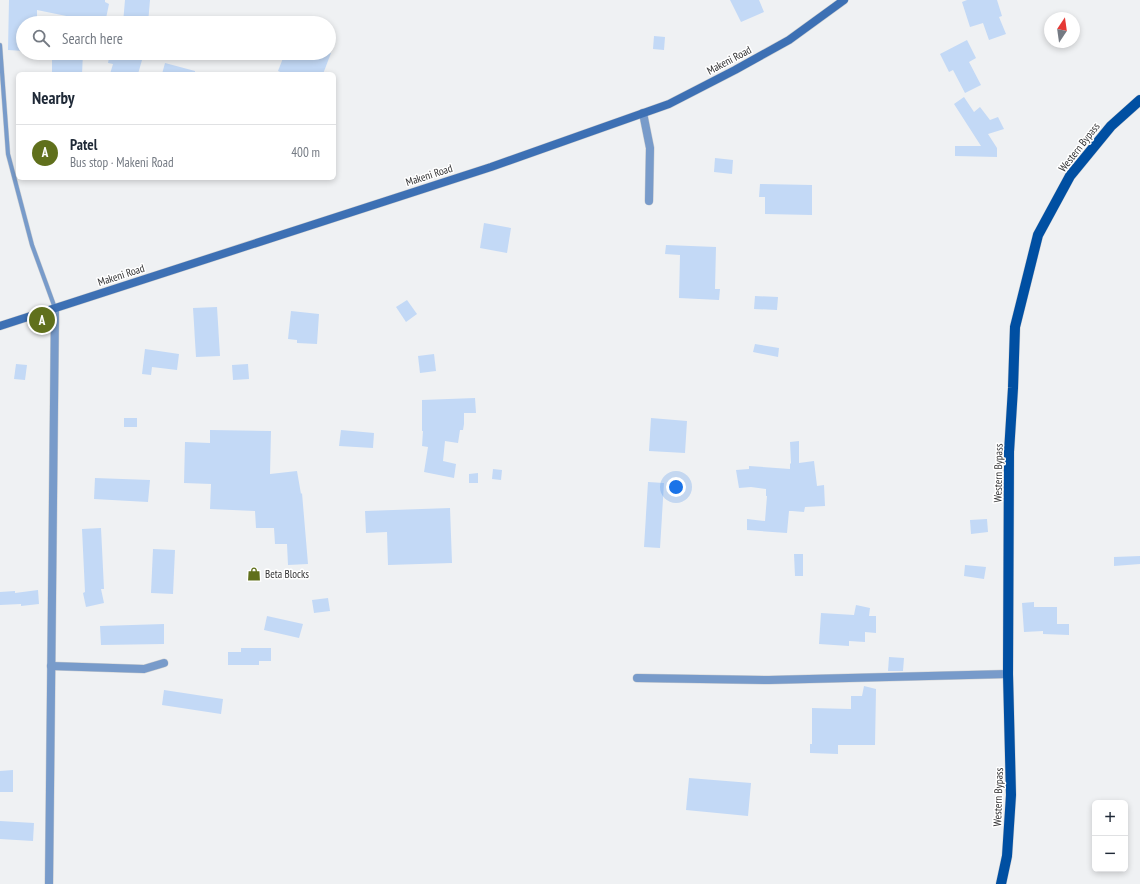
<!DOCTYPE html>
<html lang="en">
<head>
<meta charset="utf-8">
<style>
  body { margin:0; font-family:"PT Sans Narrow",sans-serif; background:#f6f6f7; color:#1f2937 }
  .controls { position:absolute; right:12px; bottom:12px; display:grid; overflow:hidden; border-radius:6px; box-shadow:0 2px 6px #0003 }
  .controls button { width:36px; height:36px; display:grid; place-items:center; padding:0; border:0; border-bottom:1px solid #e0e1e3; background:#fff; color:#1f2937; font:20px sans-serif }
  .compass { position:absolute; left:1044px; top:12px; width:36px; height:36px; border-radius:50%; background:#fff; box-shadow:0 2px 6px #0003; rotate:13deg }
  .you { position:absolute; left:676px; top:487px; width:14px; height:14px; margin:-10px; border:3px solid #fff; border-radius:50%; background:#1a73e8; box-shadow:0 0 0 6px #1a73e833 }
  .badge { display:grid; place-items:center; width:26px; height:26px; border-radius:50%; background:#60701c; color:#fff; font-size:13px; font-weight:700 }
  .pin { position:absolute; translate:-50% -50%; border:2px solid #fff; box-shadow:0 1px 4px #0006 }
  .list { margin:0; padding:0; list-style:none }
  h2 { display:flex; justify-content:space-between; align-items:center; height:52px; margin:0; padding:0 16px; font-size:17px }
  h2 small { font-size:13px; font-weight:400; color:#747a83 }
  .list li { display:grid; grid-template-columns:26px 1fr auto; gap:12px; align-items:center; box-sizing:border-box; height:56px; padding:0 16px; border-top:1px solid #e0e1e3 }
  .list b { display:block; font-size:15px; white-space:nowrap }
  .list p { margin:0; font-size:13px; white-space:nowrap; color:#747a83 }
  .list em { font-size:13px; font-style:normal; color:#747a83 }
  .icon { flex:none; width:22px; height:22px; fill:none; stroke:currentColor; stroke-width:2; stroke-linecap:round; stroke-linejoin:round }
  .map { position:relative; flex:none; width:1140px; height:884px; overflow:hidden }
  .search { position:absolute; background:#fff; box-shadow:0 2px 6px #0003; left:16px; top:16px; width:320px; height:44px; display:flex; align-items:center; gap:10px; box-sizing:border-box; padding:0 14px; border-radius:22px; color:#747a83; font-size:15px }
  .panel { position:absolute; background:#fff; box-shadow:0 2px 6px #0003; left:16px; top:72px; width:320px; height:108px; border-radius:6px }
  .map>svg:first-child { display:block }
  .building { fill:#c3d9f6 }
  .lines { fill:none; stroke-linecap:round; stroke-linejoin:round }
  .lane-casing { stroke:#cdcfd1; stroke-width:5 }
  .street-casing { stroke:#cdcfd1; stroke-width:9 }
  .secondary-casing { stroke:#cdcfd1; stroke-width:9 }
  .primary-casing { stroke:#cdcfd1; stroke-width:11 }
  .lane { stroke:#789bca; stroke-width:4 }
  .street { stroke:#789bca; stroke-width:8 }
  .secondary { stroke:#3d70b4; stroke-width:8 }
  .primary { stroke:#004fa2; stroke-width:10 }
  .labels { text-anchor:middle; stroke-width:3; stroke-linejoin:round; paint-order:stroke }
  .street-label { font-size:11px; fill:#343435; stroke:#fff }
  .poi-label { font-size:11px; fill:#343435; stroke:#fff; text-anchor:start }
</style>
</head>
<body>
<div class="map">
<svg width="1140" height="884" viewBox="0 0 1140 884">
  <rect width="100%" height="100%" fill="#eff1f3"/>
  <g class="building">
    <path d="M9,0H105V2L109,4L105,23H85L86,20L37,10V23H23V51L8,50Z"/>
    <path d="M125,0H150L148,23H123Z"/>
    <path d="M730,0H759L764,12L741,22Z"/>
    <path d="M967,0H997L1002,16L999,17L1006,34L989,40L983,23L970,27L962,2Z"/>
    <path d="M654,36L665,37L664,50L653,49Z"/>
    <path d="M967,40L976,58L969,62L981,85L965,93L953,70L949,72L940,54Z"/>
    <path d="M52,53H83L82,74H52Z"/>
    <path d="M110,53H144L138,74H110L113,64L108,63Z"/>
    <path d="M285,53H331L323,74H285L278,71Z"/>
    <path d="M165,63L195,71V74H162Z"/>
    <path d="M964,97L974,112L980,107L990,120L998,117L1004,129L988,134L997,148V157L955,156V146H981L954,104Z"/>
    <path d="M715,158L733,160L732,174L714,172Z"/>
    <path d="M760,184L812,185V215L765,214V197H759Z"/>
    <path d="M484,223L511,228L507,253L480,248Z"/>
    <path d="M666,245L716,247L715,289H720L719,300L679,298L680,255L665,254Z"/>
    <path d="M755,296L778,297L777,310L754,309Z"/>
    <path d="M407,300L417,314L406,322L396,307Z"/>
    <path d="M217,307L220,356L196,357L193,308Z"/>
    <path d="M291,311L319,314L317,344L297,343V340L288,339Z"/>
    <path d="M755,344L779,348L778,357L753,352Z"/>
    <path d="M145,349L179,354L177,370L152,367L151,375L142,374Z"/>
    <path d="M434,354L436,371L420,373L418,356Z"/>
    <path d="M16,364L27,365L25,380L14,379Z"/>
    <path d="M248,364L249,379L233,380L232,365Z"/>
    <path d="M475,398L476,413H464V424L463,430H460L458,443L445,441L443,461L456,464L454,478L424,472L428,447L422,446L423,431H422V400Z"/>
    <rect x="124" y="418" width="13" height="9"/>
    <path d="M651,418L687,421L685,453L649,451Z"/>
    <path d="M210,430L271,431L270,474L297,471L301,494L302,493L308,564L288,565L287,544H275L274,528H256L255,511L210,509L211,484L184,483L185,442L210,443Z"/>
    <path d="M341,430L374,433L373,448L339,446Z"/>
    <path d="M799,441V463L814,461L817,486L824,485L825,506L805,507L804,512L792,511H789L787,533L747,530V519L765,521L767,496H766V489L751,487L739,488L736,470L749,469V466L790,469V464L791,463L790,442Z"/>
    <path d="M493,469L502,470L501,480L492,479Z"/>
    <path d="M478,473V483H469V474Z"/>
    <path d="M95,478L150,480L148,502L94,499Z"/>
    <path d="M648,482L664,483L660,548L644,547Z"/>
    <path d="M450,508L452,563L388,565L387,532L366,533L365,511Z"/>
    <path d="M987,519L988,532L971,534L970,520Z"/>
    <path d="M101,528L104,589H101L104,603L86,607L83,593L85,592L82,529Z"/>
    <path d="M153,549L175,550L173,594L151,593Z"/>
    <path d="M794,554H803V576H795Z"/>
    <path d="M1140,556V564L1114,566V557Z"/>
    <path d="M965,565L986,567L984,579L964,576Z"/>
    <path d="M38,590L39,604L21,606V604L0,605V592L15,591V593Z"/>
    <path d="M328,598L330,611L314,613L312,600Z"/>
    <path d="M1034,602V607H1057V624H1069V635L1043,634V631L1024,632L1022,603Z"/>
    <path d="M856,605L870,608L869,616H876V633L865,632V642L849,641V646L819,644L821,613L854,615Z"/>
    <path d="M267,616L303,624L299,638L264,630Z"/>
    <path d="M164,624V644L101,645L100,626Z"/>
    <path d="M241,648H271V661H259V665H228V652H241Z"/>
    <path d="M889,657L904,658L903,671H888Z"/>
    <path d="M864,686L876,689L875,745H838V754L810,753V744H812V708L851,709V696H862Z"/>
    <path d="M164,690L223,699L221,714L162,705Z"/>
    <path d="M13,770V792H0V771Z"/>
    <path d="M689,778L751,783L748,816L686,810Z"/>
    <path d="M0,821L34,823L33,841L0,839Z"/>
  </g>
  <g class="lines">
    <g class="lane-casing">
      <path id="lane" d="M0,45L8,154L32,245L55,308"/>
    </g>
    <g class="street-casing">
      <g id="street">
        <path d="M643,113L650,148L649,201"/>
        <path d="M51,666L144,669L164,663"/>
        <path d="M637,678L769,680L1008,674"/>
        <path d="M49,884L55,308"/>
      </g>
    </g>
    <g class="secondary-casing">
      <path id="secondary" d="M0,326L491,167L669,104L735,70L789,40L844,0"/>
    </g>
    <g class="primary-casing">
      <path id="primary" d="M1001,884L1007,856L1011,795L1008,674L1009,452L1013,388L1015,327L1038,235L1070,176L1111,126L1140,100"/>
    </g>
    <use href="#lane" class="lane"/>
    <use href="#street" class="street"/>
    <use href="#secondary" class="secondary"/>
    <use href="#primary" class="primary"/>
  </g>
  <defs>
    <g id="shop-bare" transform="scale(1.08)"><path d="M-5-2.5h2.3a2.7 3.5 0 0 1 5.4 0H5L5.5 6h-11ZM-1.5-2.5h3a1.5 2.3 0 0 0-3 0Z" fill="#60701c" stroke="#fff" stroke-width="2.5" paint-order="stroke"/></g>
  </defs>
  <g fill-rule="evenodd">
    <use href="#shop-bare" x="254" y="574"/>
  </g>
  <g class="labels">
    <g class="street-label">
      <text transform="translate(729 60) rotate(-28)" y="4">Makeni Road</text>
      <text transform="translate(1079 147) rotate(-52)" y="4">Western Bypass</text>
      <text transform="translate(429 175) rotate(-18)" y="4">Makeni Road</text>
      <text transform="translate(121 275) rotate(-18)" y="4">Makeni Road</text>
      <text transform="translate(998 473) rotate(-89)" y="4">Western Bypass</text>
      <text transform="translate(998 797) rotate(-88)" y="4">Western Bypass</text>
    </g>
    <g class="poi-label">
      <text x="265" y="578">Beta Blocks</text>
    </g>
  </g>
</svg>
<div class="controls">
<button>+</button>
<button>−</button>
</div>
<svg class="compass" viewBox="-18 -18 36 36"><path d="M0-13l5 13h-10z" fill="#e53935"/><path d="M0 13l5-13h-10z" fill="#747a83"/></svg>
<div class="you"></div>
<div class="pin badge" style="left:42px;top:320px">A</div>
<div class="search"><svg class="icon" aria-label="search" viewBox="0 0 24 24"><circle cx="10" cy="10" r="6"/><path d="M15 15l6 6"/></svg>Search here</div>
<section class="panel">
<h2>Nearby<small></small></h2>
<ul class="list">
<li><span class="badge">A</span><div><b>Patel</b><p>Bus stop · Makeni Road</p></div><em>400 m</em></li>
</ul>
</section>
</div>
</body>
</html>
